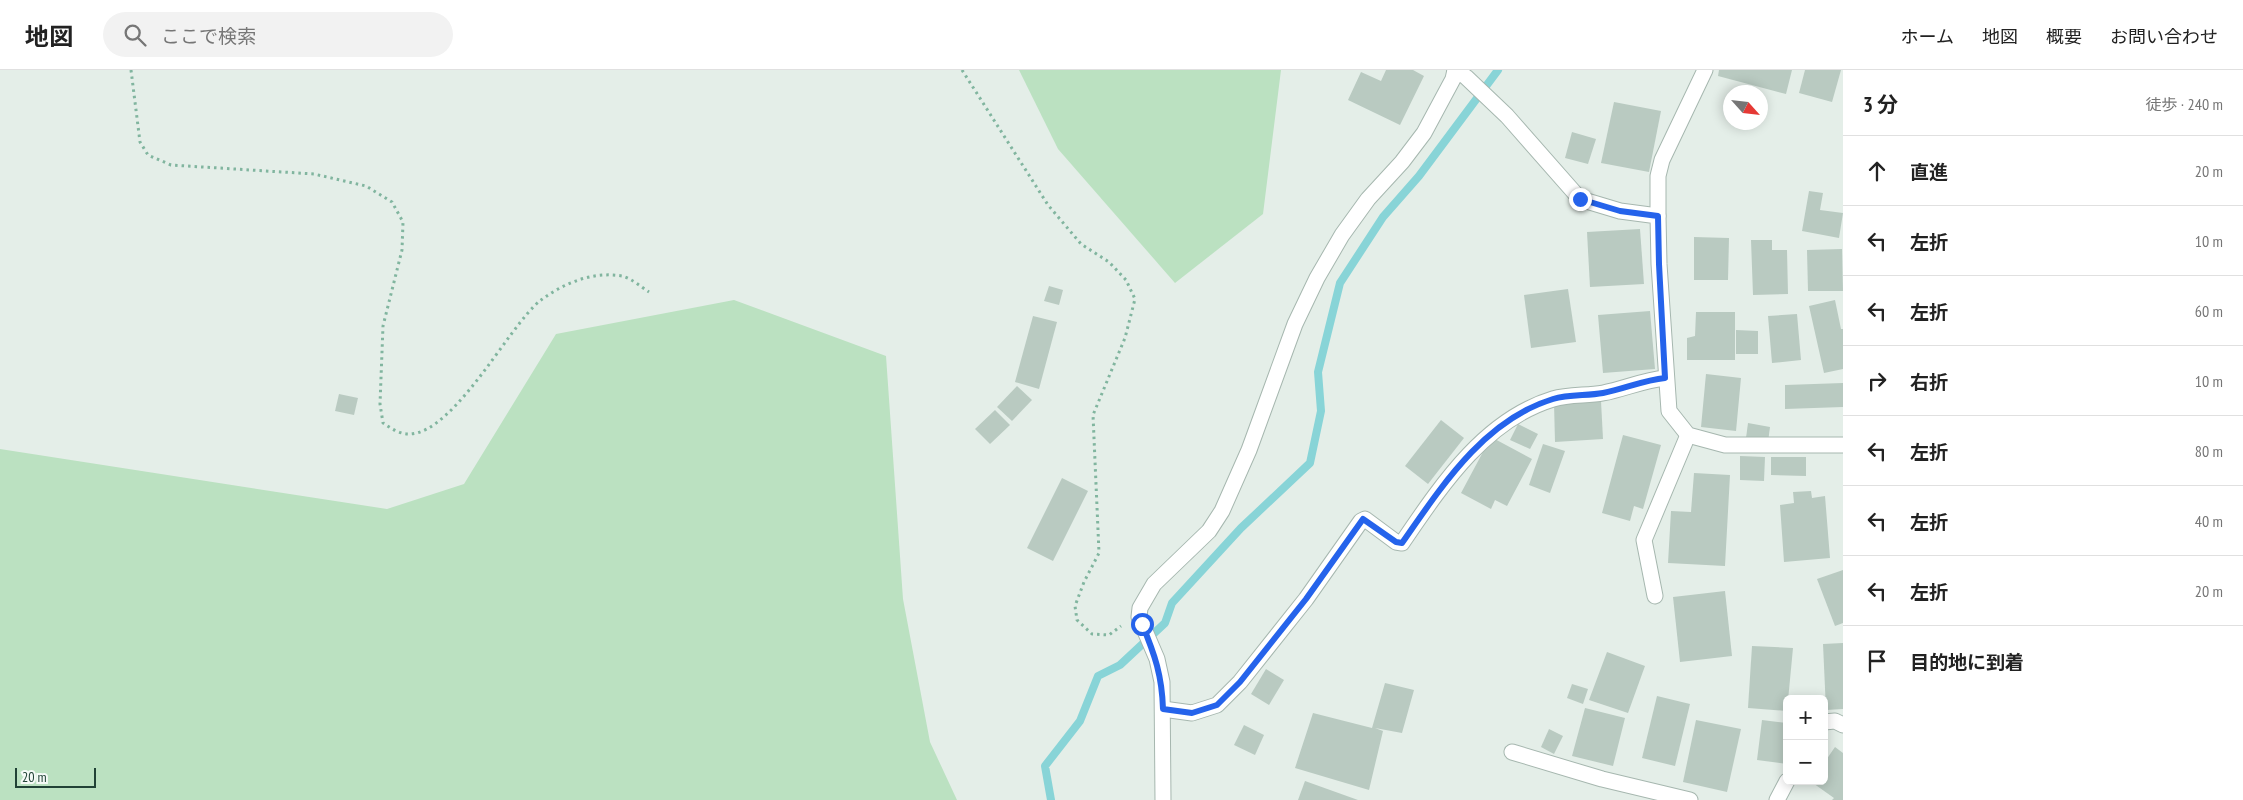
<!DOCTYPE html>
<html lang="ja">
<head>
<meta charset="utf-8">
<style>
  body { margin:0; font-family:"PT Sans Narrow","Noto Sans JP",sans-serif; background:#f2f2f2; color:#222 }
  .controls { position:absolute; right:15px; bottom:15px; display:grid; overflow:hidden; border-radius:8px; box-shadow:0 2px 12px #0003 }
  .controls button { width:45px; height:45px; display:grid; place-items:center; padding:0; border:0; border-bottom:1px solid #e0e0e0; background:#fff; color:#222; font:25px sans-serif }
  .compass { position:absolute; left:1723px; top:15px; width:45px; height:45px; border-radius:50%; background:#fff; box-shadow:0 2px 12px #0003; rotate:117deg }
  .scale { position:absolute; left:15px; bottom:12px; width:81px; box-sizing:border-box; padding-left:5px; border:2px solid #214236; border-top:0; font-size:14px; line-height:18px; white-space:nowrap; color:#214236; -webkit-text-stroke:4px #f5faf7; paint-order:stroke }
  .stop { position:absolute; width:15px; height:15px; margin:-11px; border:4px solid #2563eb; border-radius:50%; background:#fff }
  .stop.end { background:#2563eb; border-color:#fff; box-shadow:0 1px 5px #0008 }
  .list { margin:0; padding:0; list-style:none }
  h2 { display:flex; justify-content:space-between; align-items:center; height:65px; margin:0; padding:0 20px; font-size:21px }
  h2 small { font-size:16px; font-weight:400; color:#767676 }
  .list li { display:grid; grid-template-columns:32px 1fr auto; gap:15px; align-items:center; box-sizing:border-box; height:70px; padding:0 20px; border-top:1px solid #e0e0e0 }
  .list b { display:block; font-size:19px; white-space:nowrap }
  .list em { font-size:16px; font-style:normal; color:#767676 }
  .icon { flex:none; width:28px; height:28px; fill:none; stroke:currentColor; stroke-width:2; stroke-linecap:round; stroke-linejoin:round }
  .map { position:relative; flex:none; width:1843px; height:730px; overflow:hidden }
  header { display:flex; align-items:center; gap:30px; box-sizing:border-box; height:70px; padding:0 25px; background:#fff; border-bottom:1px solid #e0e0e0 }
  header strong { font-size:24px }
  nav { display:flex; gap:28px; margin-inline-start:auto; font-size:18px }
  .search { width:350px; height:45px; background:#f2f2f2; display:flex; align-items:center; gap:12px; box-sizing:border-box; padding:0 18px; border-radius:28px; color:#767676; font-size:19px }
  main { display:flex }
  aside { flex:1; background:#fff }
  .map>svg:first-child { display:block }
  .green { fill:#bbe1c1 }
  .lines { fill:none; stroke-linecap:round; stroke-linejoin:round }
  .stream { stroke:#88d4d7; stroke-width:8 }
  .building { fill:#b9cac1 }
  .minor-casing { stroke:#a6b7af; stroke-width:17 }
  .path { stroke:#81b59f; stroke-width:3; stroke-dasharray:2.5 4; stroke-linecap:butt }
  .minor { stroke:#fff; stroke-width:15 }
  .route { stroke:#2563eb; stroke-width:6 }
</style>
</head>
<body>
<header>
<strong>地図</strong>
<div class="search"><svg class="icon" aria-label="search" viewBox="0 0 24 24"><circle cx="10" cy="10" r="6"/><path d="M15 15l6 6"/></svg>ここで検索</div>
<nav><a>ホーム</a><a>地図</a><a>概要</a><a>お問い合わせ</a></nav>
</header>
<main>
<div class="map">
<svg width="1843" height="730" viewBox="0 0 1843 730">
  <rect width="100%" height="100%" fill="#e4eee8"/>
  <g class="green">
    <path d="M1019,0H1281L1263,144L1175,213L1058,79Z"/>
    <path d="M734,230L886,286L903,529L930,672L957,730H0V379L387,439L464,414L556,264Z"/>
  </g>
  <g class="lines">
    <path class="stream" d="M1051,730L1045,696L1080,651L1098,606L1120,595L1165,553L1172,533L1241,458L1310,393L1321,341L1318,302L1340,213L1383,147L1419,106L1498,0"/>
  </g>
  <g class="building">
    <path d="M1386,0H1413L1424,6L1400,55L1348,30L1361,2L1381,11Z"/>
    <path d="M1719,0H1792L1786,24L1718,6Z"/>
    <path d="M1805,0H1841L1832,32L1799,23Z"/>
    <path d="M1614,32L1661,41L1649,102L1601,93Z"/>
    <path d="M1572,62L1596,69L1588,94L1565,88Z"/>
    <path d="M1809,121L1823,123L1820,140L1843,143L1839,168L1802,161Z"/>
    <path d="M1640,159L1644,214L1590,217L1587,162Z"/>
    <path d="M1694,167L1729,168L1728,210H1694Z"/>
    <path d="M1751,170H1772V180H1787L1788,224L1753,225Z"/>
    <path d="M1842,179L1843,221H1808L1807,180Z"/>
    <path d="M1049,216L1063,220L1059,235L1044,231Z"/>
    <path d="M1568,219L1576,272L1531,278L1524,225Z"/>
    <path d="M1835,230L1841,259H1843V299L1824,303L1809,236Z"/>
    <path d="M1650,241L1655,299L1603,303L1598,245Z"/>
    <path d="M1696,242H1735V290H1687V268L1695,266Z"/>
    <path d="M1797,244L1801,290L1772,293L1768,246Z"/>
    <path d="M1033,246L1057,252L1039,319L1015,312Z"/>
    <path d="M1736,260L1758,261V284H1736Z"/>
    <path d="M1706,304L1741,308L1736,361L1701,357Z"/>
    <path d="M1843,313V337L1785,339V315Z"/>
    <path d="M1017,316L1032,330L1012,351L997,337Z"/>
    <path d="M339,324L358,328L354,345L335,341Z"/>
    <path d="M1601,331L1603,369L1555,372L1554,333Z"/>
    <path d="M995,340L1010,355L990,374L975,359Z"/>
    <path d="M1441,350L1464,368L1428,414L1405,396Z"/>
    <path d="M1748,353L1770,357L1768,372L1746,368Z"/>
    <path d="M1518,354L1538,364L1530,379L1510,370Z"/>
    <path d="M1623,365L1661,375L1643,439L1634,436L1630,451L1602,443Z"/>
    <path d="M1491,367L1532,389L1507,436L1495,430L1491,439L1461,423Z"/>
    <path d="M1543,374L1565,381L1550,423L1529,415Z"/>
    <path d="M1740,386L1765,387L1764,411L1740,410Z"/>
    <path d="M1771,387H1806V406L1771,405Z"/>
    <path d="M1694,403L1730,405L1725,496L1668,493L1671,441L1691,442Z"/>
    <path d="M1062,408L1088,421L1053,491L1027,478Z"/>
    <path d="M1811,421L1812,428L1825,426L1830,488L1784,492L1780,435L1794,433L1793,422Z"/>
    <path d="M1843,500V553L1835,556L1817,509Z"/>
    <path d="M1725,521L1732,586L1680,592L1673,527Z"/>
    <path d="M1843,573V639L1826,640L1823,574Z"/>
    <path d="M1752,576L1793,578L1787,641L1748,638Z"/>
    <path d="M1607,582L1645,596L1628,643L1589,630Z"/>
    <path d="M1266,599L1284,610L1269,635L1251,624Z"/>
    <path d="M1385,613L1414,620L1402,663L1375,658L1383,661L1369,720L1295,698L1313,643L1372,658Z"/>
    <path d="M1572,614L1588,619L1583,634L1567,628Z"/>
    <path d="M1657,626L1690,634L1675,696L1642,688Z"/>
    <path d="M1585,638L1625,648L1613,696L1572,686Z"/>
    <path d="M1696,650L1741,659L1727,722L1683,712Z"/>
    <path d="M1762,650L1787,653V694L1757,690Z"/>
    <path d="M1244,655L1264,665L1255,685L1234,675Z"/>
    <path d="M1549,659L1563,666L1554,684L1541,677Z"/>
    <path d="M1835,677L1843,683V730H1832L1834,728L1810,711H1824V693Z"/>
    <path d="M1305,711L1358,730H1298Z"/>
  </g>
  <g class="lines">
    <g class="minor-casing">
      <g id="minor">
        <path d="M1455,0L1466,7L1507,46L1580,129L1620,141L1658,146L1659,194L1669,341L1688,365L1725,375H1843"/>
        <path d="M1658,146V106L1662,90L1705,0"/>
        <path d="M1655,526L1644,470L1688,365"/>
        <path d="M1163,639L1192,643L1217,635L1240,612L1306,529L1361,451L1365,449L1396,472L1402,473C1441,416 1484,350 1553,329C1569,324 1587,326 1603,323C1624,319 1644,310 1665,308"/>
        <path d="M1824,652L1835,651L1843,655"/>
        <path d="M1512,682L1602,709L1690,730"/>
        <path d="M1163,730L1162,612L1157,589L1139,547L1140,538L1154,514L1209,461L1222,441L1249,380L1295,254L1317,208L1342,165L1368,129L1402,92L1424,63L1453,9L1455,0"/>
        <path d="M1777,730L1787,711"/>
      </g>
    </g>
    <g class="path">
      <path d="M131,0L140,72L148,85L171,95L314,104L366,116L392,132L403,152L402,180L383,256L380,334L383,353C388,356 393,360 399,362C446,381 508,255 541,230C564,213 593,201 622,206C631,208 641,217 649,222"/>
      <path d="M962,0L1048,135L1081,174L1109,192L1126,210L1135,229L1125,268L1093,345L1099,483L1084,512L1075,536L1077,550L1092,564L1109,565L1121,556"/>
    </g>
    <use href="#minor" class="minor"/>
  </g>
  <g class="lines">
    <path class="route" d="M1142,554C1155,585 1162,606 1163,639L1192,643L1217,635L1240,612L1306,529L1363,449L1396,472L1402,473C1442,416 1484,350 1553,329C1569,324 1587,326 1603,323C1624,319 1644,310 1665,308L1659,194L1658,146L1620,141L1580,129"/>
  </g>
</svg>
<div class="controls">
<button>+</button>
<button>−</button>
</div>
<svg class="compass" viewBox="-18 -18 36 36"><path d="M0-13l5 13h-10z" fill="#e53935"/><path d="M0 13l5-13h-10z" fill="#767676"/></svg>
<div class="scale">20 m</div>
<div class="stop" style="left:1142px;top:554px"></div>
<div class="stop end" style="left:1580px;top:129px"></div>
</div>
<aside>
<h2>3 分<small>徒歩 · 240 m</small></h2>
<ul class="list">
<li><svg class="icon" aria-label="ahead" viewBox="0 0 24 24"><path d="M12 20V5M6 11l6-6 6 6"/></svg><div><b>直進</b></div><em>20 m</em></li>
<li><svg class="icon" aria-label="left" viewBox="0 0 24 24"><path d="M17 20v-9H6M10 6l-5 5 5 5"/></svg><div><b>左折</b></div><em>10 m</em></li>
<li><svg class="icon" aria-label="left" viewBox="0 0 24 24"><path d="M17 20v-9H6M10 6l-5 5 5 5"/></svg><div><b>左折</b></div><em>60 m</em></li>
<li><svg class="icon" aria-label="right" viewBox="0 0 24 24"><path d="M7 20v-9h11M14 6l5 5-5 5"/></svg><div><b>右折</b></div><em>10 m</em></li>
<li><svg class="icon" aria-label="left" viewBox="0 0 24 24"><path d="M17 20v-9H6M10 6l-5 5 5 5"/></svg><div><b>左折</b></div><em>80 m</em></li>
<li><svg class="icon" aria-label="left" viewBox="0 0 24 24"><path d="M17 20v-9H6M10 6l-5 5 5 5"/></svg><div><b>左折</b></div><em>40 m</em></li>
<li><svg class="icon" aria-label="left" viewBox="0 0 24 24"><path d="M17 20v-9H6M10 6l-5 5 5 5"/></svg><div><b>左折</b></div><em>20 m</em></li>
<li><svg class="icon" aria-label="arrive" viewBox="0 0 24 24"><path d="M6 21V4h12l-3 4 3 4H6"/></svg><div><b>目的地に到着</b></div></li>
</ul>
</aside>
</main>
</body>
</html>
